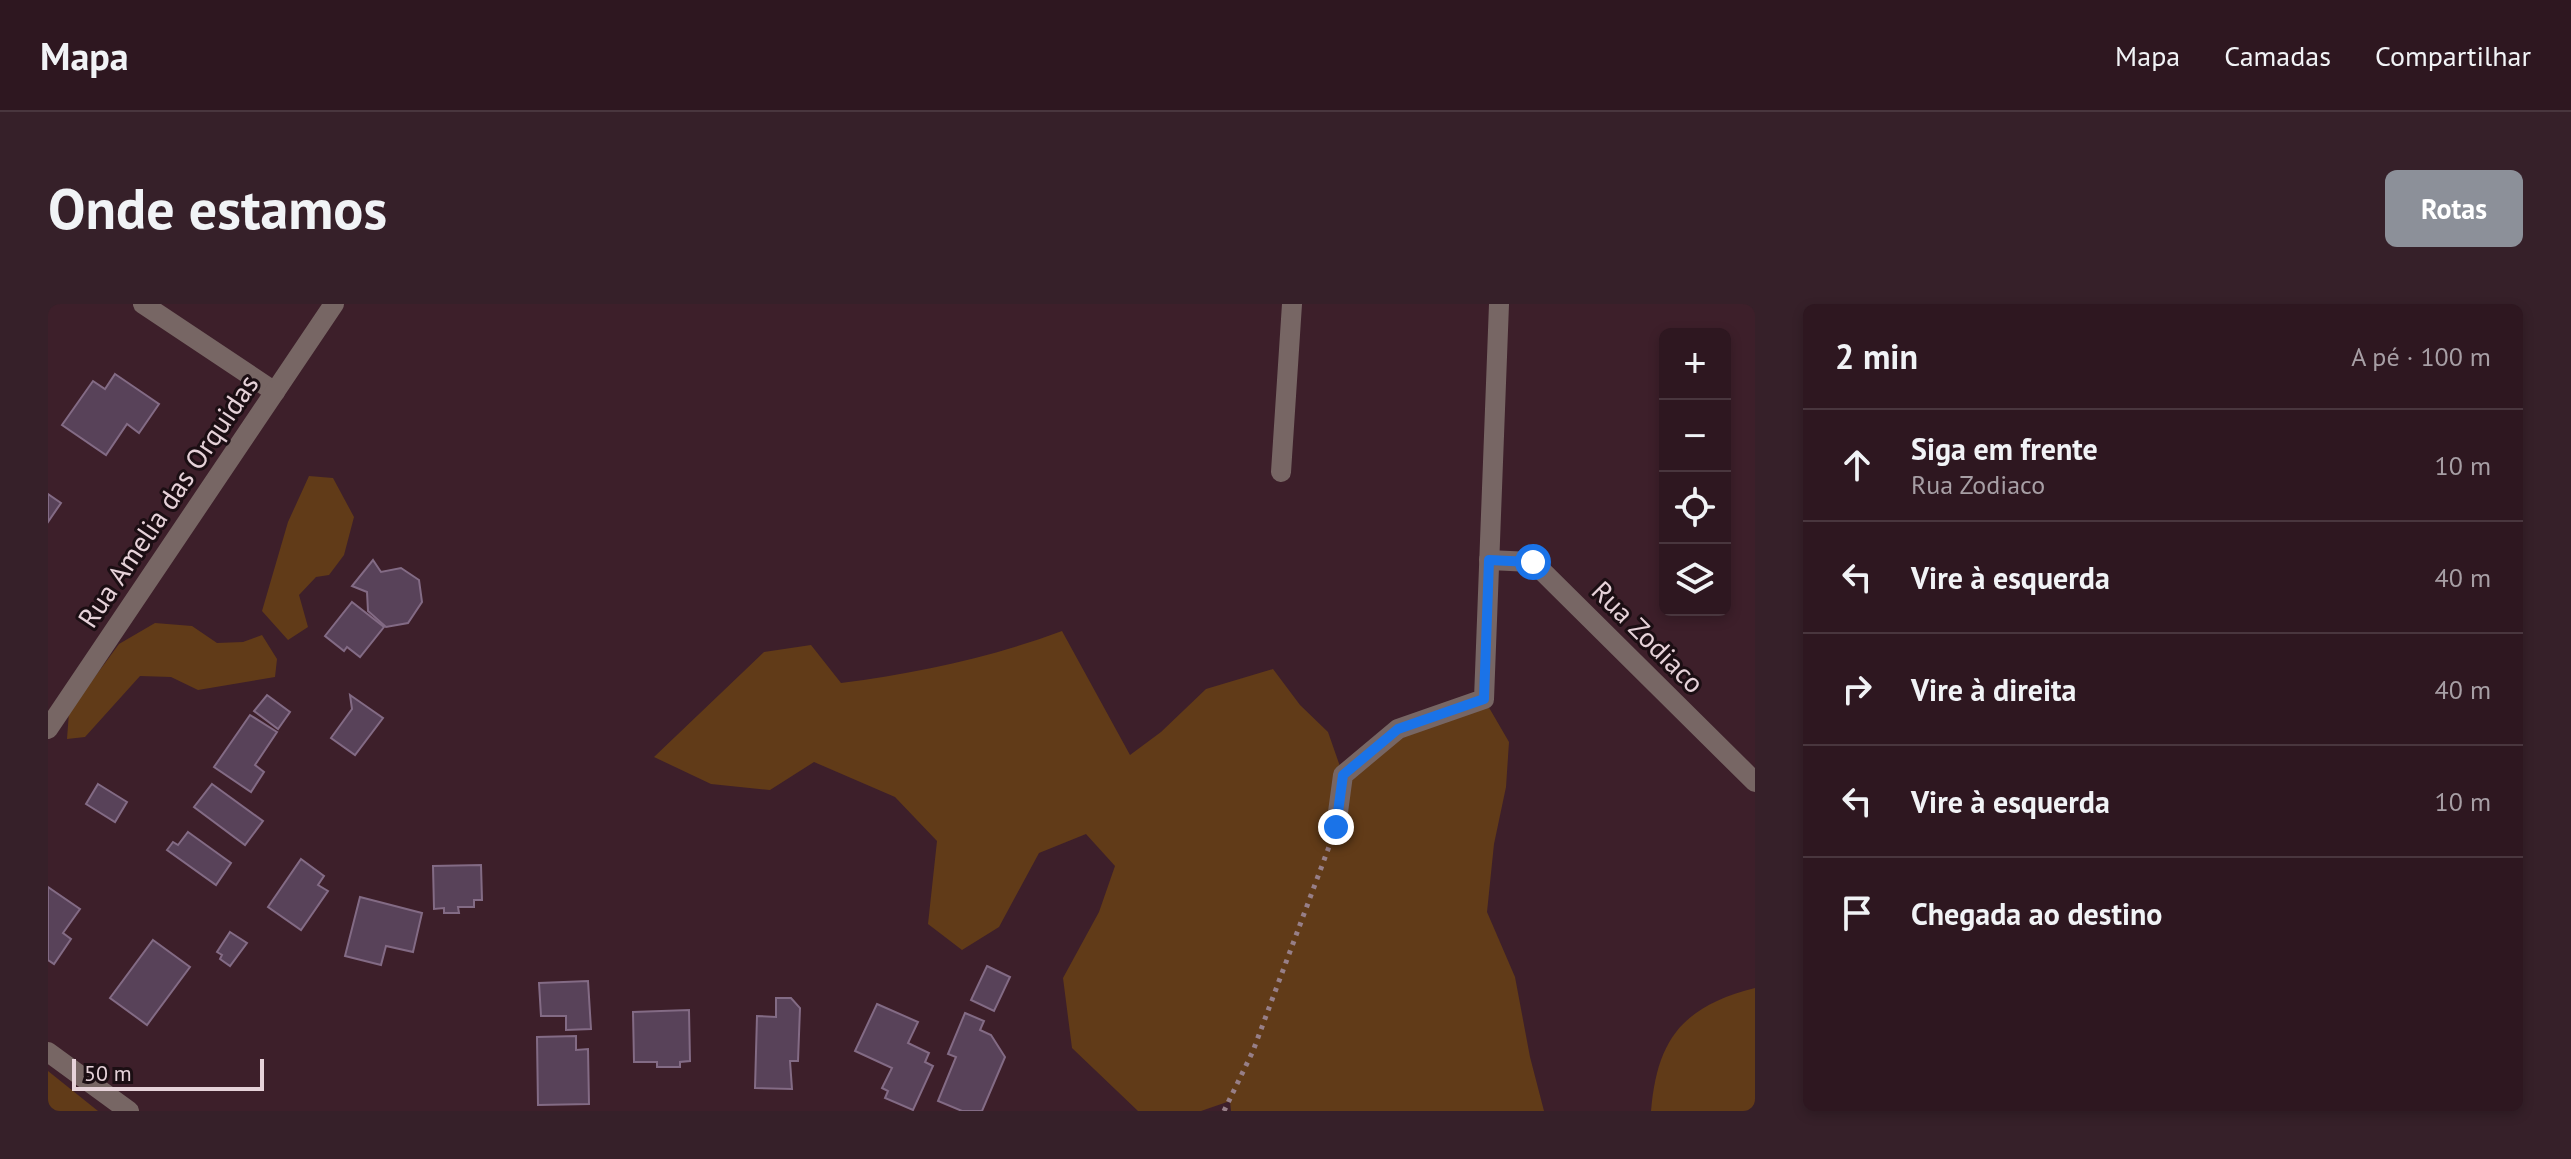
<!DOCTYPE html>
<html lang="pt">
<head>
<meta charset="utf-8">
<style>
  body { margin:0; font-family:"PT Sans",sans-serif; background:#362029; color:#f1f3f6 }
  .controls { position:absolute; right:24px; top:24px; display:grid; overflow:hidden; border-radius:12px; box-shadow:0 4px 12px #0003 }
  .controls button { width:72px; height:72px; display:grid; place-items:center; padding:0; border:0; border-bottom:2px solid #49363e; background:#2e1720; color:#f1f3f6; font:40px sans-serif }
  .scale { position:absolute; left:24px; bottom:20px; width:192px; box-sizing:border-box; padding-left:8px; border:4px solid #e6d2d9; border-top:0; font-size:22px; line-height:28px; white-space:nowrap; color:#e6d2d9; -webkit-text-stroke:6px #1b0e13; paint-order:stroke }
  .stop { position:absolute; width:24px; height:24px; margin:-18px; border:6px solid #1a73e8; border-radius:50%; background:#fff }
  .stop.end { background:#1a73e8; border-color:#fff; box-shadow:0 2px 8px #0008 }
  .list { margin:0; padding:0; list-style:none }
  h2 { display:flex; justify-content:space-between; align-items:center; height:104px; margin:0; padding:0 32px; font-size:34px }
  h2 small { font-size:26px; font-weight:400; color:#a79fa5 }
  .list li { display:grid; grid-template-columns:52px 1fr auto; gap:24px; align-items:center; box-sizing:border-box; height:112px; padding:0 32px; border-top:2px solid #49363e }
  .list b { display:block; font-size:30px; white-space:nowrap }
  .list p { margin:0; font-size:26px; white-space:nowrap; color:#a79fa5 }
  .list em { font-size:26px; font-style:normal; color:#a79fa5 }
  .icon { flex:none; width:44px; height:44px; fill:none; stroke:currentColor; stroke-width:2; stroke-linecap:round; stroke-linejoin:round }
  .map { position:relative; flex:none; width:1707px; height:807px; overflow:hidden; border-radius:12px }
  header { display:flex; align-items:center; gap:48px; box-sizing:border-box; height:112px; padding:0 40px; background:#2e1720; border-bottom:2px solid #49363e }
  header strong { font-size:38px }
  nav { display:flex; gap:44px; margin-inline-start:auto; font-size:28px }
  .intro { display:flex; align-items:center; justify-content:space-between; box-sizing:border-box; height:192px; padding:0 48px }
  h1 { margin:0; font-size:56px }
  .button { padding:20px 36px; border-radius:12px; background:#8c9099; color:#fff; font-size:28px; font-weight:700 }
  main { display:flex; gap:48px; padding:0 48px }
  aside { flex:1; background:#2e1720; border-radius:12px; box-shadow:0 4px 12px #0003 }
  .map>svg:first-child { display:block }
  .green { fill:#613b18 }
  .building { fill:#584259; stroke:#836b85; stroke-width:2 }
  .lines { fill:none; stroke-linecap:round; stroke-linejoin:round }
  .path { stroke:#977f88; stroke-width:5; stroke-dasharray:4 6; stroke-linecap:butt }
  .minor { stroke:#776664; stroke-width:20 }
  .route { stroke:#1a73e8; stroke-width:10 }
  .labels { text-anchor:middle; stroke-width:6; stroke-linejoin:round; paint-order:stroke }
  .street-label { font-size:28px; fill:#e6d2d9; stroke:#1b0e13 }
</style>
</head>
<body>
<header>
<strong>Mapa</strong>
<nav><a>Mapa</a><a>Camadas</a><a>Compartilhar</a></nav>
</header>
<div class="intro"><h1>Onde estamos</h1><a class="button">Rotas</a></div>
<main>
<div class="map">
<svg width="1707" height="807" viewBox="0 0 1707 807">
  <rect width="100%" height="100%" fill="#3d1f2a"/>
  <g class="green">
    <path d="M261,172L285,174L306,213L296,251L281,271L268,273L251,291L260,323L240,336L214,307L240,218Z"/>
    <path d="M107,319L144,322L169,339L195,338L214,331L229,355L227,373L150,386L123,373L92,372L37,433L19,435L21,408L71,340Z"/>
    <path d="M1014,327L1082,451L1113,428L1158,385L1225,365L1252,401L1280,428L1295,471L1350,425L1436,395L1461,438L1458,483L1446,540L1439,608L1467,673L1482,753L1496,807H1183L1182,797L1153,807H1090L1024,744L1015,674L1051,608L1067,562L1038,530L991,549L951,623L914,646L880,620L889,537L847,493L766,458L722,486L663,480L606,453L716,348L763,341L793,379C869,369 941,354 1014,327Z"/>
    <path d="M1707,684V807H1603C1609,734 1636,702 1707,684Z"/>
    <path d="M0,767L50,807H0Z"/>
  </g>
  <g class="building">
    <path d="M67,70L111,100L91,129L79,120L58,151L14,121L45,77L57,85Z"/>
    <path d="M0,190L13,199L0,218Z"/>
    <path d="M325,256L333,268L353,264L371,276L374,298L360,319L338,323L320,307L319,288L304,282Z"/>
    <path d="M304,298L336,323L312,353L299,343L296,347L277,332Z"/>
    <path d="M219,391L242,408L230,425L206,407Z"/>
    <path d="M302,391L335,414L307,451L283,434L304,405Z"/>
    <path d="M202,411L229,428L207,461L216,468L203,488L166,463Z"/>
    <path d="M50,480L79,498L67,518L38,500Z"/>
    <path d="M164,480L215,517L197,541L146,503Z"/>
    <path d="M140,528L183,559L168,581L119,546L125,538L130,541Z"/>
    <path d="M253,555L276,572L270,581L280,587L253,626L220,603Z"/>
    <path d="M433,561L434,596H426V603H410L411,609H396V604L386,605L385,562Z"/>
    <path d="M0,583L32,605L15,629L23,635L6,660L0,656Z"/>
    <path d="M312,593L374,609L365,648L338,642L333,661L297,652Z"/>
    <path d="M182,628L199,639L182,662L172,655L174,651L169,648Z"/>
    <path d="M105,636L142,663L99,721L62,694Z"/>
    <path d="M939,662L962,673L946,707L923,696Z"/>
    <path d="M540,677L543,725L518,726V712H493L491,679Z"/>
    <path d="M728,694H743L752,704L750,757H742L744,785L707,784L709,712L728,713Z"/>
    <path d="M829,700L870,718L860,739L881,749L877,758L885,762L865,806L837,794L840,787L834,784L844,764L807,747Z"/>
    <path d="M641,706L642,757L632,758V763H609V758H586L585,708Z"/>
    <path d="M917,709L936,717L932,726L943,731L957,753L934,807H914L890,797L908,753L900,750Z"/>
    <path d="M528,732V746L540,745L541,800L490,801L489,733Z"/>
  </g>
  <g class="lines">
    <path class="path" d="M1176,807L1205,747L1282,540"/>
    <g class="minor">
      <path d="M95,0L227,88"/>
      <path d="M1233,168L1244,0"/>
      <path d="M1441,256L1485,258L1707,478"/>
      <path d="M0,425L286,0"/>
      <path d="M1288,523L1295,471L1350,425L1436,395L1451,0"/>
      <path d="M0,748L81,807"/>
    </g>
  </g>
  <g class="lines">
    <path class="route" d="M1288,523L1295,471L1350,425L1436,395L1441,256L1485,258"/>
  </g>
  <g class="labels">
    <g class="street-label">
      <text transform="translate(120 197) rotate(-56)" y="10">Rua Amelia das Orquidas</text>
      <text transform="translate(1600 333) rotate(45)" y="10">Rua Zodiaco</text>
    </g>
  </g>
</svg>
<div class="controls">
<button>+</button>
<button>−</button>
<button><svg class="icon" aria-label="locate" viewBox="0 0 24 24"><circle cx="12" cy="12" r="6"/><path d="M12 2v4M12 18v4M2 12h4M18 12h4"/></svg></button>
<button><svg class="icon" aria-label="layers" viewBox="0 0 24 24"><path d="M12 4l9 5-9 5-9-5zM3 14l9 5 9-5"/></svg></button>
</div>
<div class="scale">50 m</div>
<div class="stop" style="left:1485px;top:258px"></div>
<div class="stop end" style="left:1288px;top:523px"></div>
</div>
<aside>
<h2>2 min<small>A pé · 100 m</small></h2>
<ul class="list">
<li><svg class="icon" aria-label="ahead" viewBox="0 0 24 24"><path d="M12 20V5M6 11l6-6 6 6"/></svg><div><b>Siga em frente</b><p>Rua Zodiaco</p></div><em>10 m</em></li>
<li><svg class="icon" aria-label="left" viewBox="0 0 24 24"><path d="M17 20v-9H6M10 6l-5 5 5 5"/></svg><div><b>Vire à esquerda</b></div><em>40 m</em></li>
<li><svg class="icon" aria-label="right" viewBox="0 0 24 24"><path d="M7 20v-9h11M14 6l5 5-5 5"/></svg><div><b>Vire à direita</b></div><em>40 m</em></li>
<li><svg class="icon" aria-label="left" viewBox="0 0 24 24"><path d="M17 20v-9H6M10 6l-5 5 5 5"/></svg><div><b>Vire à esquerda</b></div><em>10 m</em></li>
<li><svg class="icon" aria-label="arrive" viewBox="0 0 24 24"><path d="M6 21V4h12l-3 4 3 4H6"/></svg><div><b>Chegada ao destino</b></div></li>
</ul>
</aside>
</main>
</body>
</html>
